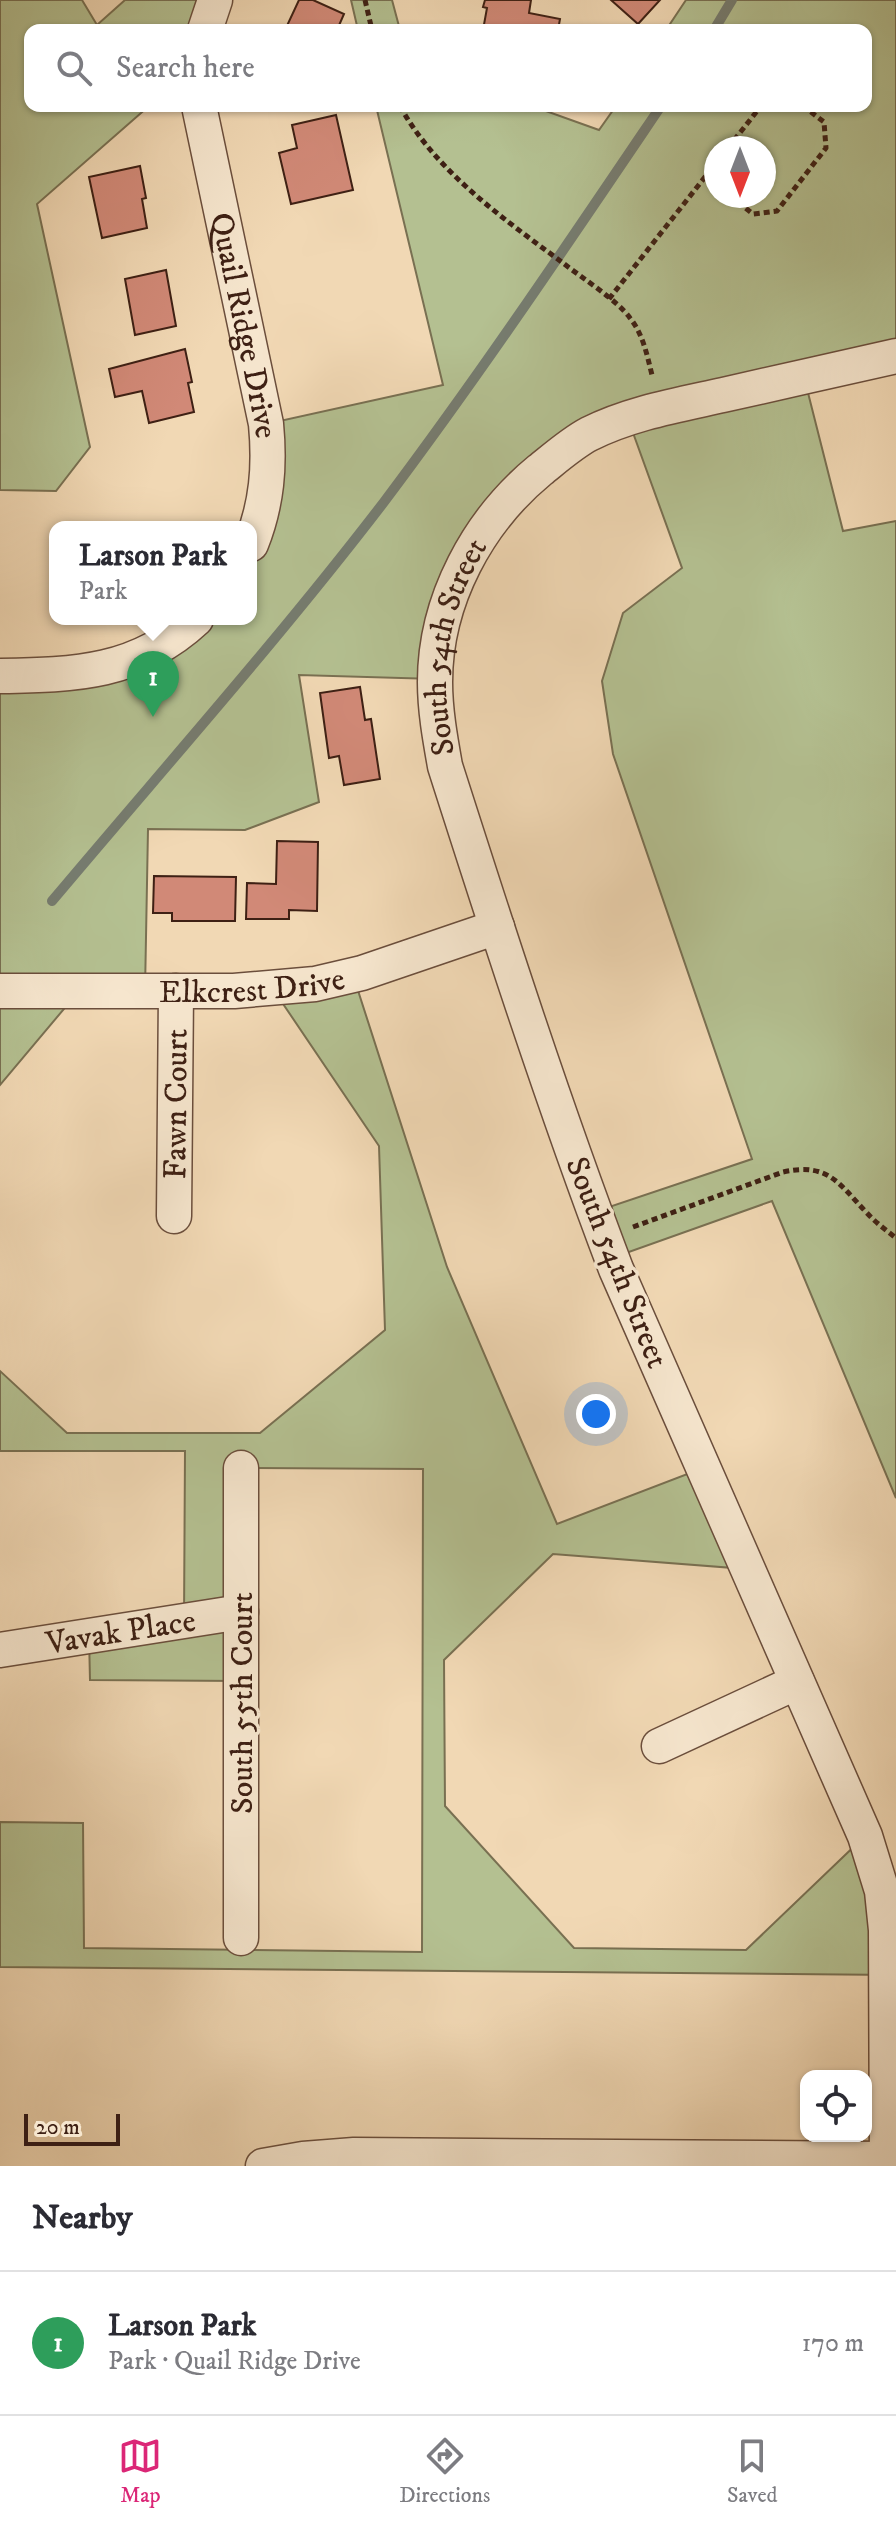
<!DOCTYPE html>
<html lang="en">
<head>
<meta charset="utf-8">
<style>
  body { margin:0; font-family:"IM FELL DW Pica",serif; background:#f7f7f7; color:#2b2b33 }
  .controls { position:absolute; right:24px; bottom:24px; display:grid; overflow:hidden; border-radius:16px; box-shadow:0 2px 6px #0004 }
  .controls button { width:72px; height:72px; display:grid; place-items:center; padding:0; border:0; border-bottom:2px solid #e1e1e2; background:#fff; color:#2b2b33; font:40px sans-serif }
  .compass { position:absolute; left:704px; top:136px; width:72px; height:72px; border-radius:50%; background:#fff; box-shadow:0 2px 6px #0004; rotate:180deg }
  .scale { position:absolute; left:24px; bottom:20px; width:96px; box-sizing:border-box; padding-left:8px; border:4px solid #3e2014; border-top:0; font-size:22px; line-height:28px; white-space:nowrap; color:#3e2014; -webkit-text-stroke:6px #f6e6ce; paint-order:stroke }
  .you { position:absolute; left:596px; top:1414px; width:28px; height:28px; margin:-20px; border:6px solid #fff; border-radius:50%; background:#1a73e8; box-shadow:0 0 0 12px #1a73e833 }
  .badge { display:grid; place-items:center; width:52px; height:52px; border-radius:50%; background:#db2777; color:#fff; font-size:26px; font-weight:700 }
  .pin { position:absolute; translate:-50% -66px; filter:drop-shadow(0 2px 4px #0008) }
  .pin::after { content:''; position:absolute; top:42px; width:28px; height:24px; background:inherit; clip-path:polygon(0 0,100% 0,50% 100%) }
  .popup { position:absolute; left:49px; top:521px; width:208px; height:104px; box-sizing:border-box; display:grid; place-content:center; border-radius:16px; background:#fff; filter:drop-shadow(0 2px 6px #0005); font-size:26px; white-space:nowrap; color:#7c7c81 }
  .popup b { font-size:30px; color:#2b2b33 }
  .popup::after { content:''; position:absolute; left:50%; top:100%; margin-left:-16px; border:16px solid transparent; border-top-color:#fff }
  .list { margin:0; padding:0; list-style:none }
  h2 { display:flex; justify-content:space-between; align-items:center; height:104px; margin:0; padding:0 32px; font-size:34px }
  h2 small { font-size:26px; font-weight:400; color:#7c7c81 }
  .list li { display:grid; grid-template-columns:52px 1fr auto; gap:24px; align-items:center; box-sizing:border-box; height:144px; padding:0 32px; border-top:2px solid #e1e1e2 }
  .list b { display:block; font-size:30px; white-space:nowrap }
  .list p { margin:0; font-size:26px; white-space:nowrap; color:#7c7c81 }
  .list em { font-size:26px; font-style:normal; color:#7c7c81 }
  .icon { flex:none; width:44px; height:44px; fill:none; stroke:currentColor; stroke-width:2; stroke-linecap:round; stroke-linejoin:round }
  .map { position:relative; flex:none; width:896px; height:2166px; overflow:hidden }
  .search { position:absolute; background:#fff; box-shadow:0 2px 6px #0004; left:24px; right:24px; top:24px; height:88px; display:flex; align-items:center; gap:20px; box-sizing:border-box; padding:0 28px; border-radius:16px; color:#7c7c81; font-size:30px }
  .sheet { height:248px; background:#fff }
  nav { display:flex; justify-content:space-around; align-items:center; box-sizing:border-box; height:112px; border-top:2px solid #e1e1e2; background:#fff; font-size:22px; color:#7c7c81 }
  nav a { display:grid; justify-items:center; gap:4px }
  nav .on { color:#db2777 }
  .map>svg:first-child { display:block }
  .green { fill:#b4c091; stroke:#797052; stroke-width:2; fill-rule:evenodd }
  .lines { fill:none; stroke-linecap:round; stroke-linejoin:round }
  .stream { stroke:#767c70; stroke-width:10 }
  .building { fill:#d18977; stroke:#3e2014; stroke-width:2 }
  .minor-casing { stroke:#6b4e3c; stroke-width:37 }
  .path { stroke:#3e2014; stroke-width:5; stroke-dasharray:6 4; stroke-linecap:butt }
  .minor { stroke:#f6e6ce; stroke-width:34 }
  .labels { text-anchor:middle; stroke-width:7; stroke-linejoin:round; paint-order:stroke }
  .street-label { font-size:32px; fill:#3e2014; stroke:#f6e6ce }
</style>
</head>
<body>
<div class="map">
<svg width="896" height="2166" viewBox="0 0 896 2166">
  <rect width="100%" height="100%" fill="#f1d8b4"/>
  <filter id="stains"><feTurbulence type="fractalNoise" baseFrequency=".0025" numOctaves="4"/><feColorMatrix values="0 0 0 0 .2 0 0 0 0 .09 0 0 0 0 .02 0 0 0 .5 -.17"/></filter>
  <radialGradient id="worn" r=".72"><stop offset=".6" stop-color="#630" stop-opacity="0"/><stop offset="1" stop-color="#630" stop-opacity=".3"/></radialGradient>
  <g class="green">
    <path d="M0,0H82L97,25L125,0H215L205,30H30V106H149L37,204L90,447L56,491L0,490Z"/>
    <path d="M351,0H392L400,30H358Z"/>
    <path d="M686,0H896V356L804,377L843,531L896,521V1498L772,1201L612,1258L594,1212L752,1159L613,754L602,681L623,613L682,568L628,419L498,511L435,679L299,675L319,802L245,830L148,829L145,991H79L0,1085V676L51,675L196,619H251V544L266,424L443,385L376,106H532L599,130L616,106H866V30H666ZM716,148H764V196H716Z"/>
    <path d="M353,975L447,1267L557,1524L703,1468L747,1569L553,1554L444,1660L445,1806L574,1948L746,1950L865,1836L896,1975L0,1967V1822L83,1823L84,1948L422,1952L423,1469L242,1468L241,1681L90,1680L89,1636L184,1621L185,1451H0V1371L67,1433H260L385,1330L379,1146L273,989Z"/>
  </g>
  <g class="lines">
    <g class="stream">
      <path d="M714,30L732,0"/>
      <path d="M52,901C163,769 279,639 384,502C481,373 571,239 661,106"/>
    </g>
  </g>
  <g class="building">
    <path d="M299,0H313L344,14L337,30H285Z"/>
    <path d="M485,0H531L529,13L560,19L558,30H483L487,8L483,7Z"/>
    <path d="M611,0H660L638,24Z"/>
    <path d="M336,115L353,190L291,204L279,153L297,148L292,125Z"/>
    <path d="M140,166L146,198L142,199L147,228L102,238L89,177Z"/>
    <path d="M166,270L176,326L135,335L125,279Z"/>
    <path d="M185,349L192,382L188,383L194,412L149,423L142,391L115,397L109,369Z"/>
    <path d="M360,687L365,720L371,719L380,779L344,785L339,756L329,758L320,693Z"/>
    <path d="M277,841L318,842L317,911L289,910V919H246L247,883L276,884Z"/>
    <path d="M154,876L236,877L235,921H172V913H153Z"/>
  </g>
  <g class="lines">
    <g class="minor-casing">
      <g id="minor">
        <path d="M205,30L215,0"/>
        <path id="s1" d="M199,106L266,424C270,466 267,504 251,544"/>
        <path d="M0,676C75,675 138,673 196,619"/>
        <path id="s2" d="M0,991H234L315,984L362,973L497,927"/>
        <path id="s3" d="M174,1216L176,991"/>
        <path id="s4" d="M0,1650L241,1612"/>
        <path d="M659,1746L797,1682"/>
        <path d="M241,1938V1468"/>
        <path d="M263,2166L303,2159L354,2155L887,2159"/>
        <path id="s5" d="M887,2166L886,1930L882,1891L865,1836L616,1269C553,1103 499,935 445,766C440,738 435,710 435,682C435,600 478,521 540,470C555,458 572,443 589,434C631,413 678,405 723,395C781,382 838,369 896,356"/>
      </g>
    </g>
    <g class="path">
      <path d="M365,0L372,30"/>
      <path d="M400,106C436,172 504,219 563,263C582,278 617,300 630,318C643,334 647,355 652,375"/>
      <path d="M728,148L761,106"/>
      <path d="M705,177L716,185"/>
      <path d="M730,196L753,214L777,211L826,148L824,122L803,106"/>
      <path d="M609,299L716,163"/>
      <path d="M633,1227L783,1172C829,1162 839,1184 867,1213C876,1223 886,1230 896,1238"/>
    </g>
    <use href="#minor" class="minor"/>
  </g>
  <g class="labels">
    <g class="street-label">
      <text dy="11" stroke="none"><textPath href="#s1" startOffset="224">Quail Ridge Drive</textPath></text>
      <text dy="11" stroke="none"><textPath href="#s5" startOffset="1606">South 54th Street</textPath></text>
      <text dy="11" stroke="none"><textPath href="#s2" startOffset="252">Elkcrest Drive</textPath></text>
      <text dy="11" stroke="none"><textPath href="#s3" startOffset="112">Fawn Court</textPath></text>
      <text transform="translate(618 1262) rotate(68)" y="11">South 54th Street</text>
      <text dy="11" stroke="none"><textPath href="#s4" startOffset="122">Vavak Place</textPath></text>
      <text transform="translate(241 1703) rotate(-90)" y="11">South 55th Court</text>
    </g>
  </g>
  <rect width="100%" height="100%" filter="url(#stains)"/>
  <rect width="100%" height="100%" fill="url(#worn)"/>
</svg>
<div class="controls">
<button><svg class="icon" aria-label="locate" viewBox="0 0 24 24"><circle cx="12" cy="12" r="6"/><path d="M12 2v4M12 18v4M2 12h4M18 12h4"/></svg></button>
</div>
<svg class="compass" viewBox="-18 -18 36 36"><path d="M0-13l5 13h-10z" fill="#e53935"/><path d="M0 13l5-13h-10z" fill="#7c7c81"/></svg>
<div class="scale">20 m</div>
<div class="you"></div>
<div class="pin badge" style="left:153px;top:717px;background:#2e9e5b">1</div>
<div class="popup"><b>Larson Park</b>Park</div>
<div class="search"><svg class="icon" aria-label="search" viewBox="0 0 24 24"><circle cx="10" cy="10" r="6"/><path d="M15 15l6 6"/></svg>Search here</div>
</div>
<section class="sheet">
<h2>Nearby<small></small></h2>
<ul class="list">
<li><span class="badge" style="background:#2e9e5b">1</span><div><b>Larson Park</b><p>Park · Quail Ridge Drive</p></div><em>170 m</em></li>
</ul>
</section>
<nav>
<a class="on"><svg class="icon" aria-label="map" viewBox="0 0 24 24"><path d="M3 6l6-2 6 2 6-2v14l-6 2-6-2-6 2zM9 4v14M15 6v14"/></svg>Map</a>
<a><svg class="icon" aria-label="directions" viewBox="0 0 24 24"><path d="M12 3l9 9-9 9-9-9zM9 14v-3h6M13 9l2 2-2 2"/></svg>Directions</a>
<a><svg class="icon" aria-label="saved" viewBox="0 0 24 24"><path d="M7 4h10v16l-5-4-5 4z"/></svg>Saved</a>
</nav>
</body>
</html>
